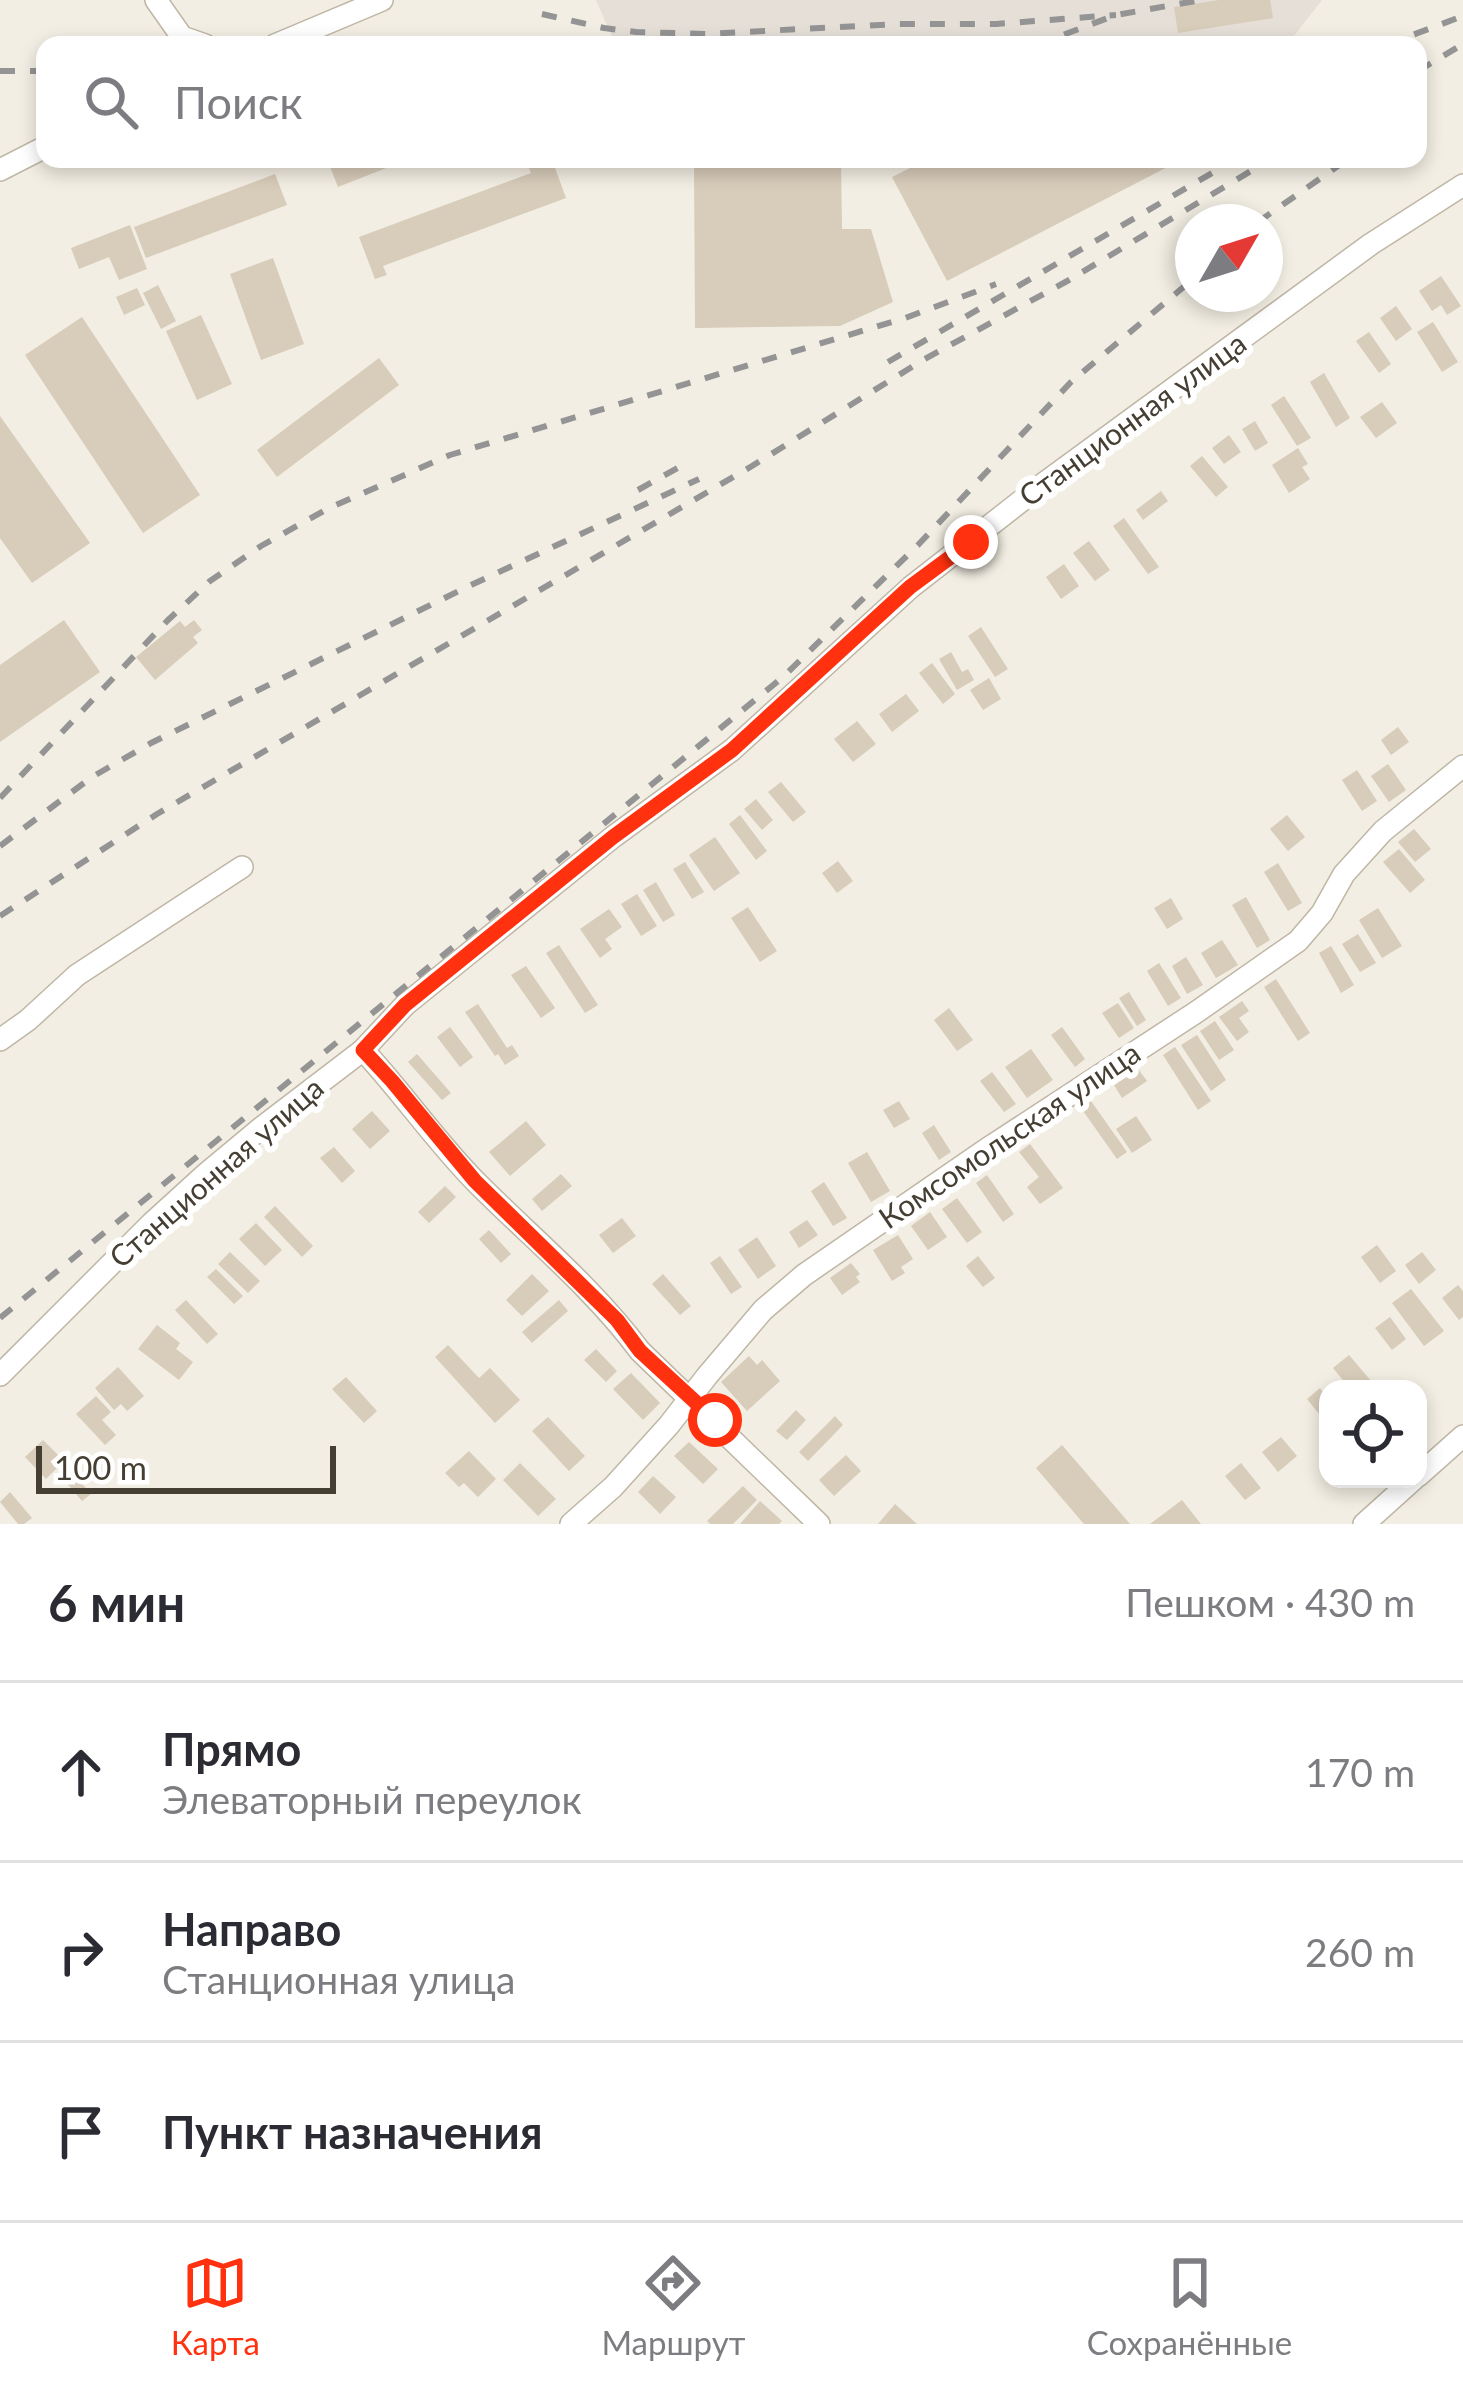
<!DOCTYPE html>
<html lang="ru">
<head>
<meta charset="utf-8">
<style>
  body { margin:0; font-family:Lato,sans-serif; background:#f7f7f7; color:#2b2b33 }
  .controls { position:absolute; right:36px; bottom:36px; display:grid; overflow:hidden; border-radius:24px; box-shadow:0 6px 18px #0003 }
  .controls button { width:108px; height:108px; display:grid; place-items:center; padding:0; border:0; border-bottom:3px solid #e1e1e2; background:#fff; color:#2b2b33; font:60px sans-serif }
  .compass { position:absolute; left:1175px; top:204px; width:108px; height:108px; border-radius:50%; background:#fff; box-shadow:0 6px 18px #0003; rotate:51deg }
  .scale { position:absolute; left:36px; bottom:30px; width:300px; box-sizing:border-box; padding-left:12px; border:6px solid #453e33; border-top:0; font-size:33px; line-height:42px; white-space:nowrap; color:#453e33; -webkit-text-stroke:9px #fff; paint-order:stroke }
  .stop { position:absolute; width:36px; height:36px; margin:-27px; border:9px solid #ff310e; border-radius:50%; background:#fff }
  .stop.end { background:#ff310e; border-color:#fff; box-shadow:0 3px 12px #0008 }
  .list { margin:0; padding:0; list-style:none }
  h2 { display:flex; justify-content:space-between; align-items:center; height:156px; margin:0; padding:0 48px; font-size:51px }
  h2 small { font-size:39px; font-weight:400; color:#7c7c81 }
  .list li { display:grid; grid-template-columns:78px 1fr auto; gap:36px; align-items:center; box-sizing:border-box; height:180px; padding:0 48px; border-top:3px solid #e1e1e2 }
  .list b { display:block; font-size:45px; white-space:nowrap }
  .list p { margin:0; font-size:39px; white-space:nowrap; color:#7c7c81 }
  .list em { font-size:39px; font-style:normal; color:#7c7c81 }
  .icon { flex:none; width:66px; height:66px; fill:none; stroke:currentColor; stroke-width:2; stroke-linecap:round; stroke-linejoin:round }
  .map { position:relative; flex:none; width:1463px; height:1524px; overflow:hidden }
  .search { position:absolute; background:#fff; box-shadow:0 6px 18px #0003; left:36px; right:36px; top:36px; height:132px; display:flex; align-items:center; gap:30px; box-sizing:border-box; padding:0 42px; border-radius:24px; color:#7c7c81; font-size:45px }
  .sheet { height:696px; background:#fff }
  nav { display:flex; justify-content:space-around; align-items:center; box-sizing:border-box; height:168px; border-top:3px solid #e1e1e2; background:#fff; font-size:33px; color:#7c7c81 }
  nav a { display:grid; justify-items:center; gap:6px }
  nav .on { color:#ff310e }
  .map>svg:first-child { display:block }
  .industrial { fill:#e5dfd8 }
  .building { fill:#d8ccba }
  .lines { fill:none; stroke-linecap:round; stroke-linejoin:round }
  .minor-casing { stroke:#bfb6a5; stroke-width:24 }
  .minor { stroke:#fff; stroke-width:21 }
  .rail { stroke:#949494; stroke-width:6; stroke-dasharray:15 15; stroke-linecap:butt }
  .route { stroke:#ff310e; stroke-width:15 }
  .labels { text-anchor:middle; stroke-width:12; stroke-linejoin:round; paint-order:stroke }
  .street-label { font-size:30px; fill:#453e33; stroke:#fff }
</style>
</head>
<body>
<div class="map">
<svg width="1463" height="1524" viewBox="0 0 1463 1524">
  <rect width="100%" height="100%" fill="#f3eee3"/>
  <path class="industrial" d="M596,0H1322L1287,45L615,44Z"/>
  <g class="building">
    <path d="M1219,0H1270L1273,18L1178,33L1174,7Z"/>
    <path d="M327,159H409L338,187Z"/>
    <path d="M539,159H545L548,167L554,165L566,198L383,266L387,275L375,279L359,237L531,173L527,163Z"/>
    <path d="M694,159H841L842,229H871L893,302L840,326L695,328Z"/>
    <path d="M928,159H1183L947,281L892,177Z"/>
    <path d="M275,174L287,205L146,258L134,227Z"/>
    <path d="M130,225L147,269L119,280L109,257L79,269L71,248Z"/>
    <path d="M273,258L304,344L261,360L230,274Z"/>
    <path d="M1441,276L1461,306L1447,315L1441,305L1432,311L1419,291Z"/>
    <path d="M158,285L176,321L161,329L143,293Z"/>
    <path d="M137,288L145,305L124,315L116,297Z"/>
    <path d="M1396,306L1412,329L1396,341L1380,318Z"/>
    <path d="M201,315L232,384L197,400L166,331Z"/>
    <path d="M82,317L200,495L143,533L25,355Z"/>
    <path d="M1433,322L1458,362L1442,372L1417,332Z"/>
    <path d="M1369,332L1391,364L1379,373L1356,341Z"/>
    <path d="M379,358L399,385L277,477L257,450Z"/>
    <path d="M1324,373L1350,418L1336,427L1310,382Z"/>
    <path d="M1284,396L1311,438L1297,446L1271,405Z"/>
    <path d="M1382,402L1397,423L1376,438L1360,417Z"/>
    <path d="M0,416L90,543L32,583L0,538Z"/>
    <path d="M1255,421L1268,443L1255,451L1242,429Z"/>
    <path d="M1229,435L1241,452L1224,464L1212,448Z"/>
    <path d="M1298,448L1308,464L1302,467L1310,479L1289,493L1272,465Z"/>
    <path d="M1202,456L1228,487L1216,497L1190,466Z"/>
    <path d="M1161,491L1168,501L1143,520L1136,510Z"/>
    <path d="M1124,518L1159,567L1148,574L1113,526Z"/>
    <path d="M1089,541L1110,570L1095,581L1073,553Z"/>
    <path d="M1064,564L1079,586L1061,599L1046,577Z"/>
    <path d="M64,620L100,672L0,742V665Z"/>
    <path d="M194,620L202,630L193,637L198,643L155,680L136,657L180,621L185,627Z"/>
    <path d="M981,627L1008,669L995,677L968,636Z"/>
    <path d="M951,652L962,672L968,669L974,680L957,690L939,659Z"/>
    <path d="M932,663L955,694L943,704L919,673Z"/>
    <path d="M989,678L1001,699L983,710L970,690Z"/>
    <path d="M906,694L919,711L892,732L879,714Z"/>
    <path d="M857,721L876,744L853,762L834,739Z"/>
    <path d="M1398,727L1409,742L1391,755L1381,740Z"/>
    <path d="M1388,764L1406,790L1389,802L1371,776Z"/>
    <path d="M1357,770L1377,801L1362,811L1342,780Z"/>
    <path d="M781,782L806,812L793,822L768,792Z"/>
    <path d="M756,799L773,820L762,830L744,809Z"/>
    <path d="M740,815L767,851L756,860L729,824Z"/>
    <path d="M1287,815L1305,837L1288,851L1270,829Z"/>
    <path d="M1414,829L1431,849L1415,862L1398,842Z"/>
    <path d="M715,837L740,873L714,891L689,855Z"/>
    <path d="M1399,849L1425,880L1410,893L1383,862Z"/>
    <path d="M838,861L853,881L837,893L822,873Z"/>
    <path d="M685,862L704,892L692,899L673,869Z"/>
    <path d="M1278,863L1302,903L1288,911L1264,872Z"/>
    <path d="M656,882L675,915L663,922L643,890Z"/>
    <path d="M637,894L657,926L641,936L621,904Z"/>
    <path d="M1246,897L1270,940L1257,948L1232,905Z"/>
    <path d="M1171,898L1183,919L1167,929L1154,908Z"/>
    <path d="M748,907L777,951L760,962L731,918Z"/>
    <path d="M1378,908L1402,946L1382,958L1359,920Z"/>
    <path d="M609,909L622,927L605,939L612,949L600,958L580,929Z"/>
    <path d="M1358,934L1376,963L1360,972L1342,944Z"/>
    <path d="M1222,940L1238,965L1216,978L1201,953Z"/>
    <path d="M559,945L598,1005L585,1013L546,953Z"/>
    <path d="M1331,946L1354,985L1341,993L1319,953Z"/>
    <path d="M1186,957L1203,985L1187,994L1172,966Z"/>
    <path d="M1159,963L1181,998L1168,1006L1147,971Z"/>
    <path d="M526,966L555,1008L541,1018L511,975Z"/>
    <path d="M1276,979L1310,1033L1298,1041L1264,987Z"/>
    <path d="M1129,992L1146,1020L1137,1026L1119,998Z"/>
    <path d="M1242,1001L1249,1011L1239,1018L1249,1032L1237,1041L1219,1017Z"/>
    <path d="M1118,1003L1134,1028L1119,1038L1102,1013Z"/>
    <path d="M478,1004L507,1048L512,1045L519,1056L505,1065L498,1054L495,1056L465,1012Z"/>
    <path d="M949,1008L973,1040L957,1051L934,1020Z"/>
    <path d="M1215,1021L1234,1050L1219,1060L1200,1031Z"/>
    <path d="M450,1027L473,1057L460,1067L437,1037Z"/>
    <path d="M1062,1027L1085,1059L1075,1067L1051,1035Z"/>
    <path d="M1197,1035L1226,1080L1211,1091L1181,1045Z"/>
    <path d="M1175,1047L1211,1101L1198,1110L1163,1055Z"/>
    <path d="M1031,1049L1053,1080L1027,1098L1005,1067Z"/>
    <path d="M417,1054L451,1093L442,1100L408,1062Z"/>
    <path d="M1138,1069L1147,1081L1122,1098L1114,1085Z"/>
    <path d="M992,1072L1016,1104L1004,1112L980,1081Z"/>
    <path d="M899,1101L910,1119L894,1128L883,1110Z"/>
    <path d="M1091,1101L1127,1152L1117,1159L1081,1108Z"/>
    <path d="M372,1111L390,1131L370,1149L352,1129Z"/>
    <path d="M1136,1116L1152,1140L1132,1153L1116,1129Z"/>
    <path d="M526,1121L546,1145L510,1176L489,1152Z"/>
    <path d="M934,1125L951,1152L939,1160L922,1133Z"/>
    <path d="M1030,1144L1063,1188L1040,1204L1027,1187L1039,1177L1019,1152Z"/>
    <path d="M334,1147L355,1171L342,1183L320,1158Z"/>
    <path d="M867,1152L890,1191L871,1202L848,1163Z"/>
    <path d="M561,1174L572,1186L542,1211L532,1199Z"/>
    <path d="M987,1175L1014,1214L1003,1222L976,1183Z"/>
    <path d="M824,1182L847,1218L833,1226L811,1191Z"/>
    <path d="M445,1186L456,1197L429,1223L418,1212Z"/>
    <path d="M957,1198L982,1232L967,1243L942,1209Z"/>
    <path d="M275,1206L313,1246L302,1257L264,1217Z"/>
    <path d="M930,1212L947,1237L928,1250L911,1226Z"/>
    <path d="M622,1218L636,1236L613,1253L599,1235Z"/>
    <path d="M807,1220L818,1235L799,1248L789,1232Z"/>
    <path d="M256,1223L282,1250L265,1266L239,1239Z"/>
    <path d="M489,1230L511,1254L501,1263L479,1239Z"/>
    <path d="M898,1235L913,1259L901,1267L905,1273L892,1281L873,1250Z"/>
    <path d="M757,1237L776,1266L758,1279L738,1250Z"/>
    <path d="M1377,1245L1396,1271L1380,1283L1361,1257Z"/>
    <path d="M230,1252L260,1281L248,1293L218,1264Z"/>
    <path d="M1422,1252L1436,1270L1419,1284L1405,1265Z"/>
    <path d="M720,1256L742,1287L731,1294L710,1263Z"/>
    <path d="M978,1256L995,1278L983,1287L966,1266Z"/>
    <path d="M851,1263L860,1274L856,1277L860,1282L842,1295L830,1278Z"/>
    <path d="M216,1269L243,1296L234,1304L207,1277Z"/>
    <path d="M532,1274L549,1291L522,1316L506,1300Z"/>
    <path d="M663,1274L691,1306L680,1315L652,1284Z"/>
    <path d="M1458,1285L1463,1291V1317L1459,1320L1442,1298Z"/>
    <path d="M1411,1289L1444,1331L1424,1346L1392,1303Z"/>
    <path d="M186,1300L218,1334L207,1344L175,1310Z"/>
    <path d="M559,1300L568,1311L532,1343L522,1332Z"/>
    <path d="M1390,1317L1406,1339L1392,1350L1375,1328Z"/>
    <path d="M157,1325L180,1343L176,1349L193,1362L179,1380L138,1349Z"/>
    <path d="M448,1345L479,1378L490,1368L520,1400L495,1423L435,1357Z"/>
    <path d="M596,1349L617,1371L606,1382L584,1360Z"/>
    <path d="M1349,1355L1378,1389H1350L1333,1368Z"/>
    <path d="M749,1356L757,1365L762,1360L780,1381L747,1411L721,1382Z"/>
    <path d="M118,1367L144,1396L127,1411L121,1404L114,1410L95,1388Z"/>
    <path d="M631,1373L660,1403L643,1420L613,1389Z"/>
    <path d="M346,1377L377,1411L364,1423L332,1389Z"/>
    <path d="M1320,1388L1328,1399V1425L1307,1399Z"/>
    <path d="M96,1396L111,1412L102,1420L116,1435L105,1445L76,1414Z"/>
    <path d="M796,1410L806,1420L787,1440L776,1431Z"/>
    <path d="M835,1416L843,1425L808,1461L799,1452Z"/>
    <path d="M548,1417L585,1456L569,1471L532,1431Z"/>
    <path d="M1281,1437L1297,1456L1278,1472L1262,1452Z"/>
    <path d="M43,1440L64,1461L46,1479L25,1457Z"/>
    <path d="M689,1442L718,1469L703,1484L674,1456Z"/>
    <path d="M1062,1445L1130,1524H1084L1036,1468Z"/>
    <path d="M469,1451L496,1479L478,1497L464,1483L459,1487L445,1473Z"/>
    <path d="M846,1455L861,1471L834,1496L819,1480Z"/>
    <path d="M520,1463L556,1499L538,1516L503,1480Z"/>
    <path d="M1241,1463L1261,1488L1245,1500L1225,1476Z"/>
    <path d="M68,1467L91,1494L82,1501L59,1474Z"/>
    <path d="M653,1476L676,1497L660,1514L638,1492Z"/>
    <path d="M743,1486L757,1500L733,1524H710L707,1521Z"/>
    <path d="M10,1492L32,1518L24,1524H18L0,1502Z"/>
    <path d="M1182,1500L1201,1524H1150Z"/>
    <path d="M760,1501L782,1521L779,1524H740Z"/>
    <path d="M895,1504L917,1524H878Z"/>
  </g>
  <g class="lines">
    <g class="minor-casing">
      <g id="minor">
        <path d="M156,0L182,37L205,45"/>
        <path d="M275,45L382,0"/>
        <path d="M0,170L45,147"/>
        <path d="M0,1040L28,1020L77,975L242,867"/>
        <path d="M363,1050C403,1093 437,1143 478,1184C533,1239 593,1288 640,1351L819,1524"/>
        <path d="M0,1375L152,1223L207,1173L261,1128L363,1050L405,1005L613,837L732,750L911,587L1039,487L1371,244L1463,185"/>
        <path d="M1418,1476L1463,1436"/>
        <path d="M571,1524L613,1487L669,1425L707,1376L763,1310L804,1275L990,1147L1195,1013L1298,941L1322,913L1344,874L1383,831L1463,766"/>
        <path d="M1364,1524L1414,1479"/>
      </g>
    </g>
    <use href="#minor" class="minor"/>
    <g class="rail">
      <path d="M542,14L604,28L636,32L706,34L897,24H996L1116,15"/>
      <path d="M1036,45L1116,15L1201,0"/>
      <path d="M1386,45L1463,16"/>
      <path d="M0,71H45"/>
      <path d="M1418,71L1463,44"/>
      <path d="M1258,222L1348,159"/>
      <path d="M888,362L1236,159"/>
      <path d="M638,490L685,464"/>
      <path d="M0,798L167,621L210,581L261,546L329,508L450,455L905,318L996,284"/>
      <path d="M0,846L92,777L151,743L469,586L699,479"/>
      <path d="M0,916L157,814L752,466L923,360L1069,280L1271,159"/>
      <path d="M0,1318L783,677L918,545L1071,382L1193,279"/>
    </g>
  </g>
  <g class="lines">
    <path class="route" d="M715,1420L640,1351L617,1320L475,1181L392,1081L363,1050L405,1005L613,837L732,750L910,587L971,542"/>
  </g>
  <g class="labels">
    <g class="street-label">
      <text transform="translate(1133 420) rotate(-36)" y="10">Станционная улица</text>
      <text transform="translate(1010 1136) rotate(-34)" y="10">Комсомольская улица</text>
      <text transform="translate(217 1173) rotate(-41)" y="10">Станционная улица</text>
    </g>
  </g>
</svg>
<div class="controls">
<button><svg class="icon" aria-label="locate" viewBox="0 0 24 24"><circle cx="12" cy="12" r="6"/><path d="M12 2v4M12 18v4M2 12h4M18 12h4"/></svg></button>
</div>
<svg class="compass" viewBox="-18 -18 36 36"><path d="M0-13l5 13h-10z" fill="#e53935"/><path d="M0 13l5-13h-10z" fill="#7c7c81"/></svg>
<div class="scale">100 m</div>
<div class="stop" style="left:715px;top:1420px"></div>
<div class="stop end" style="left:971px;top:542px"></div>
<div class="search"><svg class="icon" aria-label="search" viewBox="0 0 24 24"><circle cx="10" cy="10" r="6"/><path d="M15 15l6 6"/></svg>Поиск</div>
</div>
<section class="sheet">
<h2>6 мин<small>Пешком · 430 m</small></h2>
<ul class="list">
<li><svg class="icon" aria-label="ahead" viewBox="0 0 24 24"><path d="M12 20V5M6 11l6-6 6 6"/></svg><div><b>Прямо</b><p>Элеваторный переулок</p></div><em>170 m</em></li>
<li><svg class="icon" aria-label="right" viewBox="0 0 24 24"><path d="M7 20v-9h11M14 6l5 5-5 5"/></svg><div><b>Направо</b><p>Станционная улица</p></div><em>260 m</em></li>
<li><svg class="icon" aria-label="arrive" viewBox="0 0 24 24"><path d="M6 21V4h12l-3 4 3 4H6"/></svg><div><b>Пункт назначения</b></div></li>
</ul>
</section>
<nav>
<a class="on"><svg class="icon" aria-label="map" viewBox="0 0 24 24"><path d="M3 6l6-2 6 2 6-2v14l-6 2-6-2-6 2zM9 4v14M15 6v14"/></svg>Карта</a>
<a><svg class="icon" aria-label="directions" viewBox="0 0 24 24"><path d="M12 3l9 9-9 9-9-9zM9 14v-3h6M13 9l2 2-2 2"/></svg>Маршрут</a>
<a><svg class="icon" aria-label="saved" viewBox="0 0 24 24"><path d="M7 4h10v16l-5-4-5 4z"/></svg>Сохранённые</a>
</nav>
</body>
</html>
